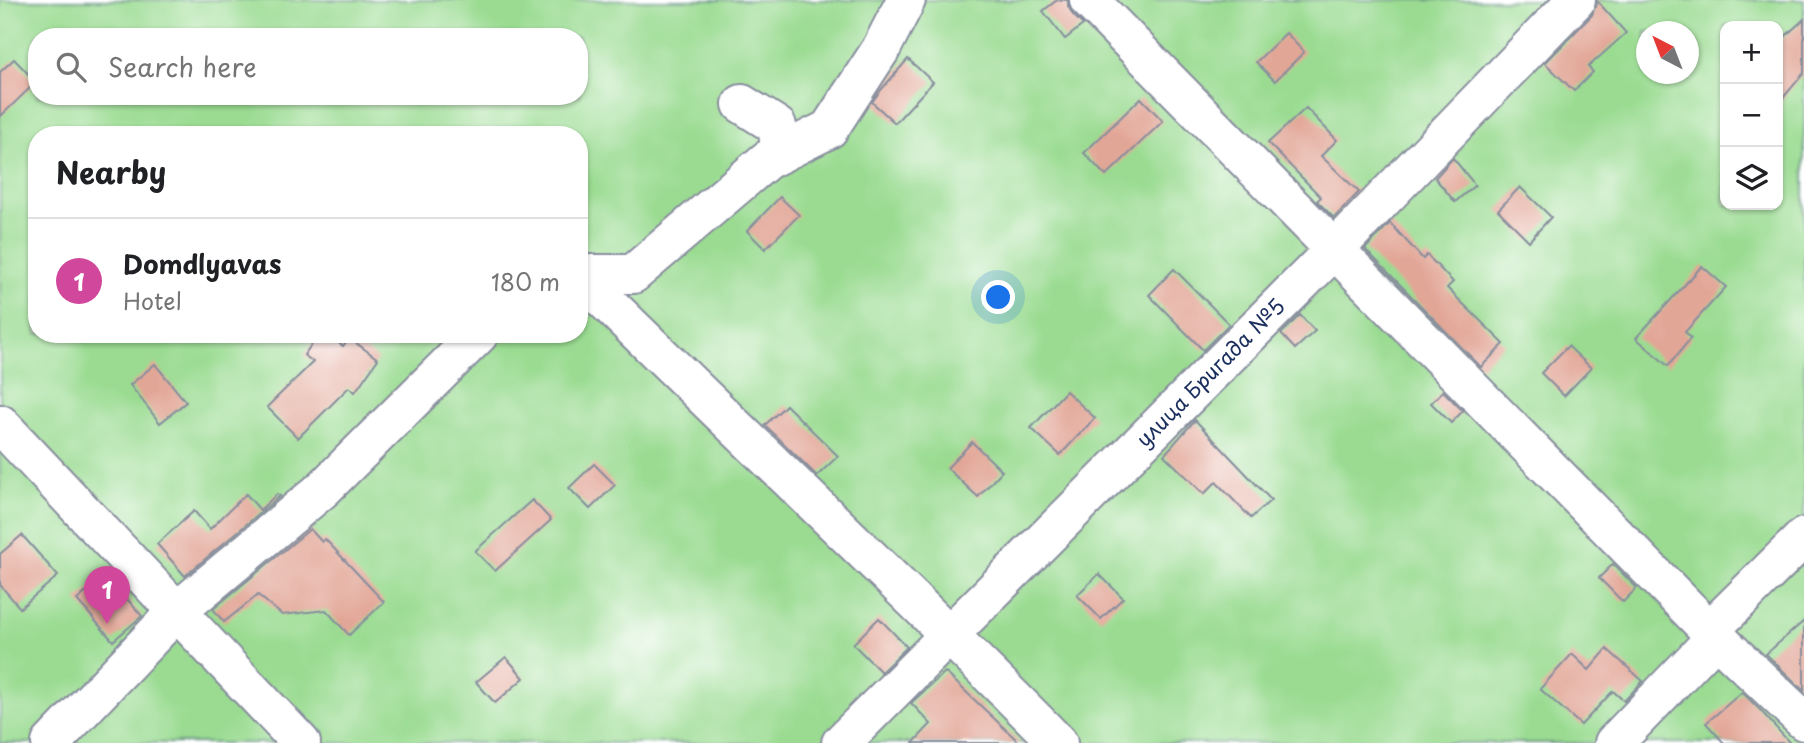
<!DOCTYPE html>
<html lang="en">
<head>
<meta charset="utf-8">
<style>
  body { margin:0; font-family:"Playpen Sans",sans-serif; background:#f2f2f2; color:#202124 }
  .controls { position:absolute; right:21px; top:21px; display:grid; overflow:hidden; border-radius:14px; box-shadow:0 2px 5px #0004 }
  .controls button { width:63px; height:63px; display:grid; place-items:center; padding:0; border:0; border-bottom:2px solid #e0e0e0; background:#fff; color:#202124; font:35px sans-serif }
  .compass { position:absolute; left:1636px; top:21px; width:63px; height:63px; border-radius:50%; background:#fff; box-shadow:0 2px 5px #0004; rotate:318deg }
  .you { position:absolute; left:999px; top:298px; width:24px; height:24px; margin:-18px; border:5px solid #fff; border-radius:50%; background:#1a73e8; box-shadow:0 0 0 10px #1a73e833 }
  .badge { display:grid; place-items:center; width:46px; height:46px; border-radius:50%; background:#d1495b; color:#fff; font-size:23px; font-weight:700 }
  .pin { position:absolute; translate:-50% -58px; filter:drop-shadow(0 2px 4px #0008) }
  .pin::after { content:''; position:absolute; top:37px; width:24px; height:21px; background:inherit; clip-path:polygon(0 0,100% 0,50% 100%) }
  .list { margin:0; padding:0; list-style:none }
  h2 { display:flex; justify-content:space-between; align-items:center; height:91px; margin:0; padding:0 28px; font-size:30px }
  h2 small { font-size:23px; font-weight:400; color:#757577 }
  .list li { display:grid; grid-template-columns:46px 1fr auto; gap:21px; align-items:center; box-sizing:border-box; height:126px; padding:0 28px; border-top:2px solid #e0e0e0 }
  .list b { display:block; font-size:26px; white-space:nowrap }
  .list p { margin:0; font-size:23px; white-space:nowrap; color:#757577 }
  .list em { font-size:23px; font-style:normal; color:#757577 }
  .icon { flex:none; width:38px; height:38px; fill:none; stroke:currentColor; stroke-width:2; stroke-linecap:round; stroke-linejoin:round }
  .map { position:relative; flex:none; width:1804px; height:743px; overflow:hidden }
  .search { position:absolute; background:#fff; box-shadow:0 2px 5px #0004; left:28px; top:28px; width:560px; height:77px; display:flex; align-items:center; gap:18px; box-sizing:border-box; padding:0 24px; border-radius:28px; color:#757577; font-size:26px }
  .panel { position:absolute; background:#fff; box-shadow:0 2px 5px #0004; left:28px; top:126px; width:560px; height:217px; border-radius:28px }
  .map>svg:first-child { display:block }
  .green { fill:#9adb91; stroke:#5a8578; stroke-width:2; fill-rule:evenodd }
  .building { fill:#e2a696 }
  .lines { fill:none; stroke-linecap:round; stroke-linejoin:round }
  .minor-casing { stroke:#888e9d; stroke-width:42 }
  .minor { stroke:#fff; stroke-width:38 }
  .labels { text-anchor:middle; stroke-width:6; stroke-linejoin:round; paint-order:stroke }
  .street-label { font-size:21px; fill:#1b2f5e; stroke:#fff }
</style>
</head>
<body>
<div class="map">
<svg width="1804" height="743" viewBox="0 0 1804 743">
  <rect width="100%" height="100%" fill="#fff"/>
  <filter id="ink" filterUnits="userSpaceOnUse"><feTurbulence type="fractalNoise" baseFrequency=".0143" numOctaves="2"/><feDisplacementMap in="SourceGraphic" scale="14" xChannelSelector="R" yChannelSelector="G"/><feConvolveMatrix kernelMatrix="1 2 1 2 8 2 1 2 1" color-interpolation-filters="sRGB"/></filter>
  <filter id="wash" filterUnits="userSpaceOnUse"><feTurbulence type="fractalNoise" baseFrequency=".00686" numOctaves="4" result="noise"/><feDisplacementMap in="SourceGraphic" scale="28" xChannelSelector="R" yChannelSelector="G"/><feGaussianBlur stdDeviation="1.57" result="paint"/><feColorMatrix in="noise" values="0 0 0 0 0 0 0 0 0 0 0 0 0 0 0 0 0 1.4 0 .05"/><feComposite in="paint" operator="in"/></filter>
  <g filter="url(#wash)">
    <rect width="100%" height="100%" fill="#f5eedc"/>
    <path class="green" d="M0,0H1804V743H0ZM1725,26H1778V205H1725ZM1646,32H1688V74H1646ZM37,37H579V96H37ZM37,135H579V334H37Z"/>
    <g id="blocks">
      <g class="building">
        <path d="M1057,0H1068V6L1073,15L1083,25L1065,39L1043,11Z"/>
        <path d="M1597,1L1626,33L1588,67L1593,72L1574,91L1545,63L1592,15Z"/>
        <path d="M1804,19V73L1778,104V43Z"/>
        <path d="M1286,33L1304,52L1275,81L1256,62Z"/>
        <path d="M14,59L36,82L0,117V72Z"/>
        <path d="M908,59L933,82L895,123L872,102L881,90Z"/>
        <path d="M1141,98L1163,121L1106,176L1084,153Z"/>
        <path d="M1306,108L1337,140L1321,156L1359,192L1334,218L1317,201L1321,197L1268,143Z"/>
        <path d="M1453,158L1475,185L1455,202L1435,178Z"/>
        <path d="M1520,187L1551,217L1529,241L1498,210Z"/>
        <path d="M780,197L799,215L765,249L747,231Z"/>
        <path d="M1390,223L1423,259L1427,255L1453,282L1447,288L1504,344L1481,367L1365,249Z"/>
        <path d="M1702,266L1726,287L1685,332L1691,338L1668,366L1636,338Z"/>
        <path d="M1174,269L1229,324L1203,350L1149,295Z"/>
        <path d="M1300,315L1315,331L1295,349L1281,334Z"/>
        <path d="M319,334H327L343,346L349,338L378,359L355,392L349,387L298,438L267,407L313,362L304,355Z"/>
        <path d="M1568,346L1591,368L1564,396L1541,373Z"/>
        <path d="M155,364L186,402L160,423L130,385Z"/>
        <path d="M1066,391L1095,418L1060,455L1031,428Z"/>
        <path d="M1443,391L1463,411L1451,423L1431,403Z"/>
        <path d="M786,405L838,456L817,476L765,425Z"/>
        <path d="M1195,420L1271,500L1251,518L1216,482L1204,494L1164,455Z"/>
        <path d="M972,442L1002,471L978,497L947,468Z"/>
        <path d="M594,464L615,485L590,509L569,488Z"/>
        <path d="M246,494L260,510L277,494L280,496L185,576L157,544L194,511L210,529Z"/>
        <path d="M532,500L551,520L495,571L475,551Z"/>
        <path d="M310,529L322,542L325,539L384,602L349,635L326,610L282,615L258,595L224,622L213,609Z"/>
        <path d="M22,535L58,576L20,608L0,585V554Z"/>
        <path d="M1613,564L1637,588L1623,602L1599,578Z"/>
        <path d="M1099,574L1123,598L1101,619L1077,595Z"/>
        <path d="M106,575L142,616L113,641L77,600Z"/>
        <path d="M879,618L907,647L881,672L853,644Z"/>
        <path d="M1804,621V691L1766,654Z"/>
        <path d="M1607,649L1643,681L1624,701L1613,691L1581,725L1540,689L1572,654L1589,670Z"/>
        <path d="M506,657L524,678L495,703L476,682Z"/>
        <path d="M945,672L1020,743H913L931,724L911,703Z"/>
        <path d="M1742,692L1761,711L1790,743H1724L1706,723Z"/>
      </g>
    </g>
  </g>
  <g filter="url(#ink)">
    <use href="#blocks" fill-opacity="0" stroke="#888e9d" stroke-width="2"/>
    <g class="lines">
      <g class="minor-casing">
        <g id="minor">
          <path d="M1089,0L1716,637L1804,721"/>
          <path d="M742,104L777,126L781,153"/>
          <path d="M579,274H633L767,160L829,129L881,49L906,0"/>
          <path d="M579,275C738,432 901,584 1058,743"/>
          <path d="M0,424L301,743"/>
          <path d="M51,743L176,612L323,489L479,334"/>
          <path id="s1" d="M841,743L1335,249L1576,0"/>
          <path d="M1614,743L1716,637L1710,630L1804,537"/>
        </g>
      </g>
      <use href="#minor" class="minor"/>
    </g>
  </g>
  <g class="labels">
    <g class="street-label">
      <text dy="7" stroke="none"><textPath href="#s1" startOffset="523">улица Бригада №5</textPath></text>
    </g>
  </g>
</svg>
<div class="controls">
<button>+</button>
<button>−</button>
<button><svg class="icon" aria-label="layers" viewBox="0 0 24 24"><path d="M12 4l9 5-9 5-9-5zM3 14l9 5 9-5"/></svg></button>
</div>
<svg class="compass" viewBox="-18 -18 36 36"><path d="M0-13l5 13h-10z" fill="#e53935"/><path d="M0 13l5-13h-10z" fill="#757577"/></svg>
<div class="you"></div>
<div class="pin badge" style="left:107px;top:624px;background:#d1479c">1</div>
<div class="search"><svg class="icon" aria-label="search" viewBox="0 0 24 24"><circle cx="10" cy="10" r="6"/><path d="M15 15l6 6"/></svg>Search here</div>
<section class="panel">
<h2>Nearby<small></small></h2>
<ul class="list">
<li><span class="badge" style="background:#d1479c">1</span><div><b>Domdlyavas</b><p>Hotel</p></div><em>180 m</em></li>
</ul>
</section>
</div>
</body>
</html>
